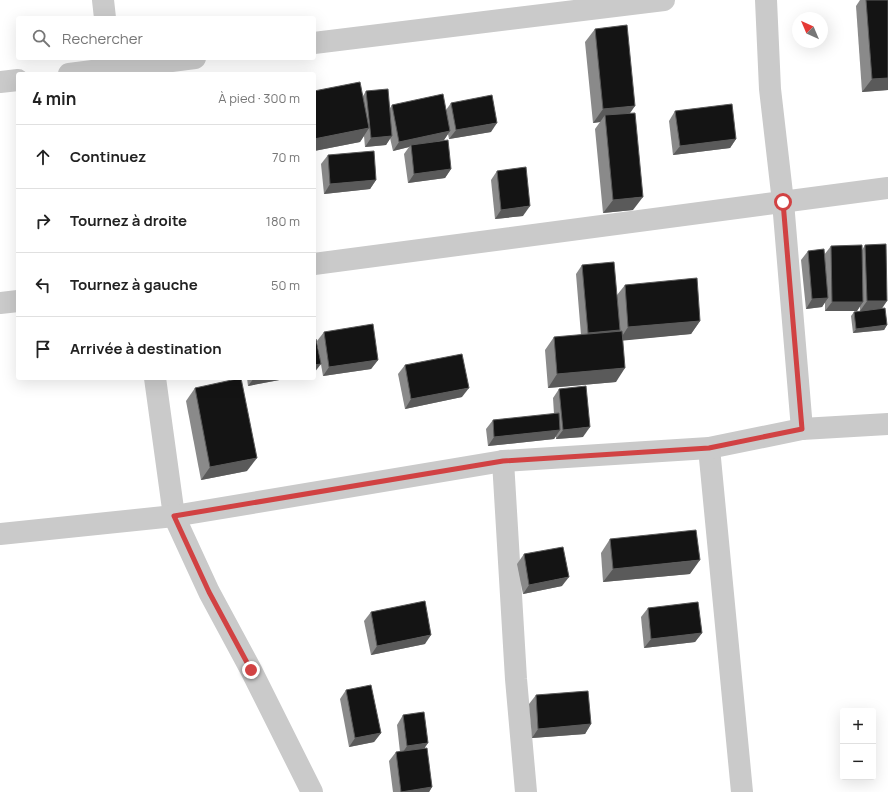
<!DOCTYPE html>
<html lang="fr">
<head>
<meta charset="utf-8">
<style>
  body { margin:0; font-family:Manrope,sans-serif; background:#f2f2f2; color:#222 }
  .controls { position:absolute; right:12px; bottom:12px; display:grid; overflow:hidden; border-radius:4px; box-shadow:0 4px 16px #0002 }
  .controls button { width:36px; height:36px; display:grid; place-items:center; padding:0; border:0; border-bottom:1px solid #e0e0e0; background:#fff; color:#222; font:20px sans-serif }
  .compass { position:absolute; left:792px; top:12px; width:36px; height:36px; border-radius:50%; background:#fff; box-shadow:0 4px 16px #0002; rotate:316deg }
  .stop { position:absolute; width:12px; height:12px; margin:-9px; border:3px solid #d14243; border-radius:50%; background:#fff }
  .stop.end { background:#d14243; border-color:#fff; box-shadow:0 1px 4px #0008 }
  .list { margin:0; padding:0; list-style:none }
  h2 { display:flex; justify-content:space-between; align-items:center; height:52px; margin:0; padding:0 16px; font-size:17px }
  h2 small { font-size:13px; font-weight:400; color:#767676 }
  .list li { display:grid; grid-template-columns:26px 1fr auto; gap:12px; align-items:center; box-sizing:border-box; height:64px; padding:0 16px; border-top:1px solid #e0e0e0 }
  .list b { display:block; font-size:15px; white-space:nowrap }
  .list em { font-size:13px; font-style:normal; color:#767676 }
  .icon { flex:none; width:22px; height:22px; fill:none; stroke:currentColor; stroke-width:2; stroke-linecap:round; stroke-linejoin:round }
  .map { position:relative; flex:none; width:888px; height:792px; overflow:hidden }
  .search { position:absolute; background:#fff; box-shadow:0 4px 16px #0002; left:16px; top:16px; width:300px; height:44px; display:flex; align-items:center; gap:10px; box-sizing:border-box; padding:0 14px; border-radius:4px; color:#767676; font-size:15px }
  .panel { position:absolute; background:#fff; box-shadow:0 4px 16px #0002; left:16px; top:72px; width:300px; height:308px; border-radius:4px }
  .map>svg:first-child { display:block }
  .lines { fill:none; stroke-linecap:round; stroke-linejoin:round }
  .minor { stroke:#cacaca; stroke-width:22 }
  .wall { fill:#8a8a8a }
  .shaded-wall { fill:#5a5a5a }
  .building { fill:#141414; stroke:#5a5a5a }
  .route { stroke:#d14243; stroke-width:5 }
</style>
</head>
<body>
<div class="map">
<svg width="888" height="792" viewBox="0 0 888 792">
  <rect width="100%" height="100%" fill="#fff"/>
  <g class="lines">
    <g class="minor">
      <path d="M103,0L105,18"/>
      <path d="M766,0L770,89L783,202L802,429"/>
      <path d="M314,43L664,0"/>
      <path d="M69,74L195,58"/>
      <path d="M0,82L18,80"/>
      <path d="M314,264L888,188"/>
      <path d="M0,303L18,301"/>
      <path d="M155,378L174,516L209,592L251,670L312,792"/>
      <path d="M709,448L742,792"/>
      <path d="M503,461L516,679L526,792"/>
      <path d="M0,534L174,516L503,461L709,448L802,429L888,424"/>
    </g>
  </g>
  <g class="wall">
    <path d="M860,0H888V90L862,92L856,6Z"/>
    <path d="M595,29L630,113L633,210L603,213L595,129L600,122L593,123L585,42Z"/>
    <path d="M314,91L363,96L366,91L390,108L392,105L446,110L451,103L491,132L449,139L448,134L444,140L432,142L451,169L445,178L408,183L404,154L409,147L393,151L390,138L386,145L365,147L364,136L360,142L314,151Z"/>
    <path d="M675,111L736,139L730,148L673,155L669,121Z"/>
    <path d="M328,155L376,180L370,189L324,194L321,164Z"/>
    <path d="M497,171L523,216L495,219L491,180Z"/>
    <path d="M865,245L882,308L887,325L884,330L853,333L851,316L854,312L865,310L860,311V306L857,311H825V302L822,307L806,309L801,260L808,251L824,255L831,246L862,250Z"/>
    <path d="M582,265L617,295L625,285L700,321L691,334L623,340L616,382L548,388L545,350L554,337L581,335L576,274Z"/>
    <path d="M324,332L378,360L371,369L323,376L317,341Z"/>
    <path d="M405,365L462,397L405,409L398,374Z"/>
    <path d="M247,378H290L248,386Z"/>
    <path d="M195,388L247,471L201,480L186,401Z"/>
    <path d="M559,389L583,437L556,439V436L554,439L488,446L486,429L493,420L554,414L553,398Z"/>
    <path d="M610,539L690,574L603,582L601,553Z"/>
    <path d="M524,554L562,586L523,594L517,564Z"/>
    <path d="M648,608L702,633L695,642L644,648L641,617Z"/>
    <path d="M371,612L425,644L371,655L364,621Z"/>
    <path d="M346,690L381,733L374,742L349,747L340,699Z"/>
    <path d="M536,695L591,724L585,734L532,738L529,704Z"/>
    <path d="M403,715L425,748L432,787L429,792H393L389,761L396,752H400L397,725Z"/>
  </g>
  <g class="shaded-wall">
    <path d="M888,78V90L862,92L872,79Z"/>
    <path d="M635,106L626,119L605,115L600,122L593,123L603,109Z"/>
    <path d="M497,123L491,132L449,139L456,130Z"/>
    <path d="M369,128L360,142L314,151V139Z"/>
    <path d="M450,131L444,140L411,147V145L409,147L393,151L399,142Z"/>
    <path d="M392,136L386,145L365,147L371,138Z"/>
    <path d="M736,139L730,148L673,155L680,146Z"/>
    <path d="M451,169L445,178L408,183L414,174Z"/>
    <path d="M376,180L370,189L324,194L330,184Z"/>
    <path d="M643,197L633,210L603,213L613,200Z"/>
    <path d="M530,206L523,216L495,219L501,210Z"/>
    <path d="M828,298L822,307L806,309L812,299Z"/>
    <path d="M867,301H887L881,310L860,311Z"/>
    <path d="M832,302H863L857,311H825Z"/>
    <path d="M700,321L691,334L619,341L628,327Z"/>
    <path d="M887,325L884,330L853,333L856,329Z"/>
    <path d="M620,330L614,339L582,342L588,333Z"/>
    <path d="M378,360L371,369L323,376L329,367Z"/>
    <path d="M321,364L314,373V365Z"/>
    <path d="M625,368L616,382L548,388L557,374Z"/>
    <path d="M254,378H290L248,386Z"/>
    <path d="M469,388L462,397L405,409L411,399Z"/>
    <path d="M590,427L583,437L556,439L563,430Z"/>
    <path d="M560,430L554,439L488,446L494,437Z"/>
    <path d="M257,458L247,471L201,480L210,467Z"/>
    <path d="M700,560L690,574L603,582L613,569Z"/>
    <path d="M569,577L562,586L523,594L529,585Z"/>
    <path d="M702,633L695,642L644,648L651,639Z"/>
    <path d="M431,635L425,644L371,655L377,646Z"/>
    <path d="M591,724L585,734L532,738L538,729Z"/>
    <path d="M381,733L374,742L349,747L355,738Z"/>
    <path d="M428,743L422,752L401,755L407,746Z"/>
    <path d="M432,787L429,792H401Z"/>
  </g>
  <g class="building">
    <path d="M866,0H888V78L872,79Z"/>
    <path d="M627,25L635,106L603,109L595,29Z"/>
    <path d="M360,82L369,128L314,139V91Z"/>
    <path d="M388,89L392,136L371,138L366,91Z"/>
    <path d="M443,94L450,131L399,142L392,105Z"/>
    <path d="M492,95L497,123L456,130L451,103Z"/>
    <path d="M732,104L736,139L680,146L675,111Z"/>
    <path d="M635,113L643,197L613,200L605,115Z"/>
    <path d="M448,140L451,169L414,174L411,145Z"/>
    <path d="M374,151L376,180L330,184L328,155Z"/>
    <path d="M526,167L530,206L501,210L497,171Z"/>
    <path d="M886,244L887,301H867L865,245Z"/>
    <path d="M862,245L863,302H832L831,246Z"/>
    <path d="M824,249L828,298L812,299L808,251Z"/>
    <path d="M614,262L620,330L588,333L582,265Z"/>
    <path d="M697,278L700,321L628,327L625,285Z"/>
    <path d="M885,308L887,325L856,329L854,312Z"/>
    <path d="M373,324L378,360L329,367L324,332Z"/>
    <path d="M622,331L625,368L557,374L554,337Z"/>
    <path d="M314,339H316L321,364L314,365Z"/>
    <path d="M462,354L469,388L411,399L405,365Z"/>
    <path d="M241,378L257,458L210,467L195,388Z"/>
    <path d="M586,386L590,427L563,430L559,389Z"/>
    <path d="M559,413L560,430L494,437L493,420Z"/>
    <path d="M696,530L700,560L613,569L610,539Z"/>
    <path d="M563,547L569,577L529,585L524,554Z"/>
    <path d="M425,601L431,635L377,646L371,612Z"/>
    <path d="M698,602L702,633L651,639L648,608Z"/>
    <path d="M371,685L381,733L355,738L346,690Z"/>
    <path d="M588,691L591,724L538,729L536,695Z"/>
    <path d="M424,712L428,743L407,746L403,715Z"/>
    <path d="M427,748L432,787L401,792L396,752Z"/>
  </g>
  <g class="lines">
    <path class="route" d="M251,670L209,592L174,516L503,461L709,448L802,429L783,202"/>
  </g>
</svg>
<div class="controls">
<button>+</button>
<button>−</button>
</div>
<svg class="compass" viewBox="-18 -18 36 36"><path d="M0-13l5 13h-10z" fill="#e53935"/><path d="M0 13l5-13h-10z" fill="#767676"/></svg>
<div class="stop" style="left:783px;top:202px"></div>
<div class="stop end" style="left:251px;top:670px"></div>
<div class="search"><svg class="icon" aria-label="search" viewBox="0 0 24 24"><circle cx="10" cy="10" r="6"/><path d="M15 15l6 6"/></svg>Rechercher</div>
<section class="panel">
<h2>4 min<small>À pied · 300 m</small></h2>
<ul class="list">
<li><svg class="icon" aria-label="ahead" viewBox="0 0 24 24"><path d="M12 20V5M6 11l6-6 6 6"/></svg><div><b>Continuez</b></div><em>70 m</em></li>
<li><svg class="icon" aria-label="right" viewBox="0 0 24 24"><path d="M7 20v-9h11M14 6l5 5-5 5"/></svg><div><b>Tournez à droite</b></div><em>180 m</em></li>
<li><svg class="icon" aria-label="left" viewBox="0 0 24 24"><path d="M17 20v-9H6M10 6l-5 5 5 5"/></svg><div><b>Tournez à gauche</b></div><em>50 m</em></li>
<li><svg class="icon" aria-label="arrive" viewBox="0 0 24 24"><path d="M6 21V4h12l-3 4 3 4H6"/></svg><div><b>Arrivée à destination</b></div></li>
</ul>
</section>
</div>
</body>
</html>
